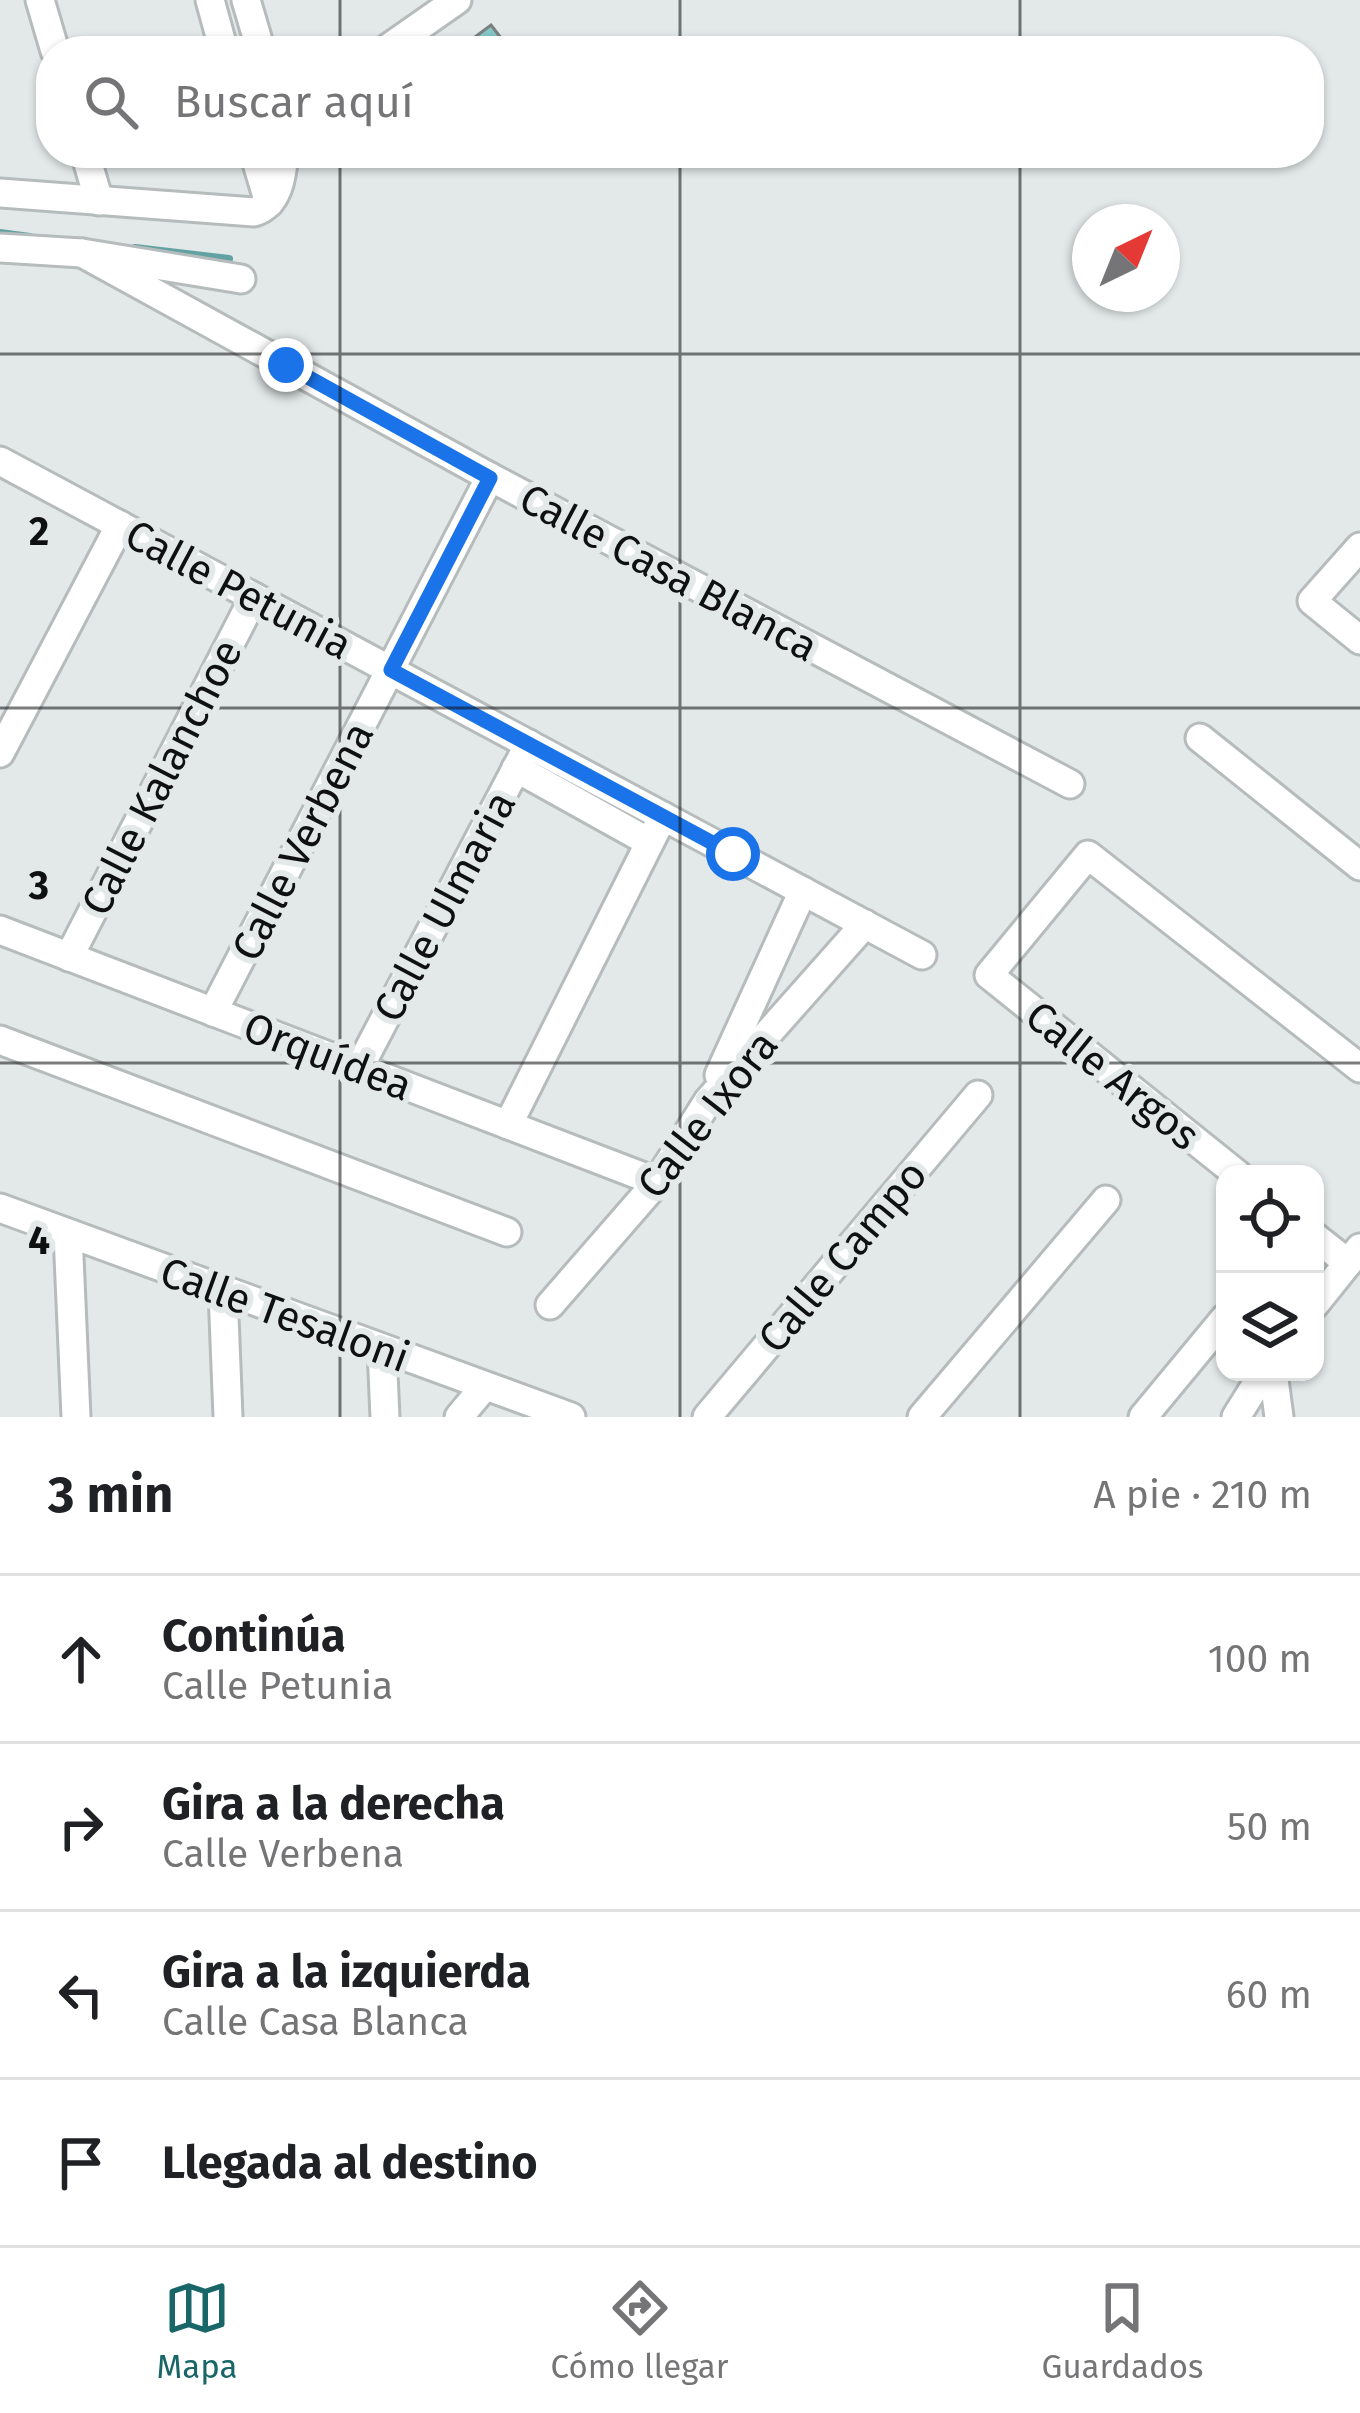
<!DOCTYPE html>
<html lang="es">
<head>
<meta charset="utf-8">
<style>
  body { margin:0; font-family:"Fira Sans",sans-serif; background:#f6f6f6; color:#202124 }
  .controls { position:absolute; right:36px; bottom:36px; display:grid; overflow:hidden; border-radius:24px; box-shadow:0 3px 9px #0004 }
  .controls button { width:108px; height:108px; display:grid; place-items:center; padding:0; border:0; border-bottom:3px solid #e0e0e0; background:#fff; color:#202124; font:60px sans-serif }
  .compass { position:absolute; left:1072px; top:204px; width:108px; height:108px; border-radius:50%; background:#fff; box-shadow:0 3px 9px #0004; rotate:43deg }
  .stop { position:absolute; width:36px; height:36px; margin:-27px; border:9px solid #1a73e8; border-radius:50%; background:#fff }
  .stop.end { background:#1a73e8; border-color:#fff; box-shadow:0 3px 12px #0008 }
  .list { margin:0; padding:0; list-style:none }
  h2 { display:flex; justify-content:space-between; align-items:center; height:156px; margin:0; padding:0 48px; font-size:51px }
  h2 small { font-size:39px; font-weight:400; color:#757577 }
  .list li { display:grid; grid-template-columns:78px 1fr auto; gap:36px; align-items:center; box-sizing:border-box; height:168px; padding:0 48px; border-top:3px solid #e0e0e0 }
  .list b { display:block; font-size:45px; white-space:nowrap }
  .list p { margin:0; font-size:39px; white-space:nowrap; color:#757577 }
  .list em { font-size:39px; font-style:normal; color:#757577 }
  .icon { flex:none; width:66px; height:66px; fill:none; stroke:currentColor; stroke-width:2; stroke-linecap:round; stroke-linejoin:round }
  .map { position:relative; flex:none; width:1360px; height:1417px; overflow:hidden }
  .search { position:absolute; background:#fff; box-shadow:0 3px 9px #0004; left:36px; right:36px; top:36px; height:132px; display:flex; align-items:center; gap:30px; box-sizing:border-box; padding:0 42px; border-radius:48px; color:#757577; font-size:45px }
  .sheet { height:828px; background:#fff }
  nav { display:flex; justify-content:space-around; align-items:center; box-sizing:border-box; height:168px; border-top:3px solid #e0e0e0; background:#fff; font-size:33px; color:#757577 }
  nav a { display:grid; justify-items:center; gap:6px }
  nav .on { color:#186667 }
  .map>svg:first-child { display:block }
  .lines { fill:none; stroke-linecap:round; stroke-linejoin:round }
  .stream { stroke:#62a2a2; stroke-width:8 }
  .building { fill:#86c7c7; stroke:#7a8080; stroke-width:3 }
  .minor-casing { stroke:#b5bcbb; stroke-width:33 }
  .minor { stroke:#fff; stroke-width:27 }
  .route { stroke:#1a73e8; stroke-width:15 }
  .grid { fill:none; stroke:#0f1111; stroke-width:3; stroke-opacity:0.55 }
  .labels { text-anchor:middle; stroke-width:12; stroke-linejoin:round; paint-order:stroke }
  .street-label { font-size:42px; fill:#0f1111; stroke:#e3e9e9 }
  .grid-label { font-size:39px; text-anchor:middle; font-weight:bold; fill:#0f1111; stroke:#e3e9e9; stroke-width:12; stroke-linejoin:round; paint-order:stroke }
</style>
</head>
<body>
<div class="map">
<svg width="1360" height="1417" viewBox="0 0 1360 1417">
  <rect width="100%" height="100%" fill="#e3e9e9"/>
  <g class="lines">
    <g class="stream">
      <path d="M0,233L30,237"/>
      <path d="M135,248L229,259"/>
    </g>
  </g>
  <path class="building" d="M491,25L511,51H456Z"/>
  <g class="lines">
    <g class="minor-casing">
      <g id="minor">
        <path d="M40,0L55,51"/>
        <path d="M210,0L224,51"/>
        <path d="M246,0L261,51"/>
        <path d="M384,51L457,0"/>
        <path d="M85,153L99,201"/>
        <path d="M254,153L269,203"/>
        <path d="M0,193L254,212C279,204 282,176 284,153"/>
        <path d="M0,248L82,253L241,279"/>
        <path d="M82,253L490,477L1070,784"/>
        <path d="M0,461L922,955"/>
        <path d="M1360,547L1312,601L1360,640"/>
        <path d="M1200,738L1360,866"/>
        <path d="M0,753L120,525"/>
        <path d="M516,768L649,842"/>
        <path d="M0,930L657,1182"/>
        <path d="M69,957L254,597"/>
        <path d="M213,1012L490,477"/>
        <path d="M0,1040L507,1232"/>
        <path d="M359,1068L529,744"/>
        <path d="M719,1075L803,891"/>
        <path d="M508,1125L663,816"/>
        <path d="M1237,1174L989,975L1088,855L1360,1068"/>
        <path d="M0,1208L571,1417"/>
        <path d="M68,1234L76,1417"/>
        <path d="M1315,1237L1348,1263"/>
        <path d="M223,1291L228,1417"/>
        <path d="M1315,1304L1360,1248"/>
        <path d="M550,1305L657,1182L708,1101L865,924"/>
        <path d="M382,1350L385,1417"/>
        <path d="M1273,1372L1279,1417"/>
        <path d="M459,1417L484,1387"/>
        <path d="M707,1417L978,1095"/>
        <path d="M922,1417L1106,1200"/>
        <path d="M1143,1417L1225,1318"/>
        <path d="M1236,1417L1264,1372"/>
      </g>
    </g>
    <use href="#minor" class="minor"/>
  </g>
  <g class="lines">
    <path class="route" d="M286,365L490,478L391,670L733,854"/>
  </g>
  <path class="grid" d="M340,0V51M680,0V51M1020,0V51M340,153V1417M680,153V1417M1020,153V1417M0,354H1360M0,708H1360M0,1063H1360"/>
  <g class="labels">
    <g class="street-label">
      <text transform="translate(669 572) rotate(28)" y="15">Calle Casa Blanca</text>
      <text transform="translate(239 589) rotate(28)" y="15">Calle Petunia</text>
      <text transform="translate(161 777) rotate(-63)" y="15">Calle Kalanchoe</text>
      <text transform="translate(302 841) rotate(-63)" y="15">Calle Verbena</text>
      <text transform="translate(444 906) rotate(-62)" y="15">Calle Ulmaria</text>
      <text transform="translate(328 1056) rotate(21)" y="15">Orquídea</text>
      <text transform="translate(1113 1075) rotate(39)" y="15">Calle Argos</text>
      <text transform="translate(707 1114) rotate(-52)" y="15">Calle Ixora</text>
      <text transform="translate(842 1256) rotate(-50)" y="15">Calle Campo</text>
      <text transform="translate(285 1314) rotate(20)" y="15">Calle Tesaloni</text>
    </g>
  </g>
  <g class="grid-label">
    <text x="39" y="545">2</text>
    <text x="39" y="899">3</text>
    <text x="39" y="1254">4</text>
  </g>
</svg>
<div class="controls">
<button><svg class="icon" aria-label="locate" viewBox="0 0 24 24"><circle cx="12" cy="12" r="6"/><path d="M12 2v4M12 18v4M2 12h4M18 12h4"/></svg></button>
<button><svg class="icon" aria-label="layers" viewBox="0 0 24 24"><path d="M12 4l9 5-9 5-9-5zM3 14l9 5 9-5"/></svg></button>
</div>
<svg class="compass" viewBox="-18 -18 36 36"><path d="M0-13l5 13h-10z" fill="#e53935"/><path d="M0 13l5-13h-10z" fill="#757577"/></svg>
<div class="stop" style="left:733px;top:854px"></div>
<div class="stop end" style="left:286px;top:365px"></div>
<div class="search"><svg class="icon" aria-label="search" viewBox="0 0 24 24"><circle cx="10" cy="10" r="6"/><path d="M15 15l6 6"/></svg>Buscar aquí</div>
</div>
<section class="sheet">
<h2>3 min<small>A pie · 210 m</small></h2>
<ul class="list">
<li><svg class="icon" aria-label="ahead" viewBox="0 0 24 24"><path d="M12 20V5M6 11l6-6 6 6"/></svg><div><b>Continúa</b><p>Calle Petunia</p></div><em>100 m</em></li>
<li><svg class="icon" aria-label="right" viewBox="0 0 24 24"><path d="M7 20v-9h11M14 6l5 5-5 5"/></svg><div><b>Gira a la derecha</b><p>Calle Verbena</p></div><em>50 m</em></li>
<li><svg class="icon" aria-label="left" viewBox="0 0 24 24"><path d="M17 20v-9H6M10 6l-5 5 5 5"/></svg><div><b>Gira a la izquierda</b><p>Calle Casa Blanca</p></div><em>60 m</em></li>
<li><svg class="icon" aria-label="arrive" viewBox="0 0 24 24"><path d="M6 21V4h12l-3 4 3 4H6"/></svg><div><b>Llegada al destino</b></div></li>
</ul>
</section>
<nav>
<a class="on"><svg class="icon" aria-label="map" viewBox="0 0 24 24"><path d="M3 6l6-2 6 2 6-2v14l-6 2-6-2-6 2zM9 4v14M15 6v14"/></svg>Mapa</a>
<a><svg class="icon" aria-label="directions" viewBox="0 0 24 24"><path d="M12 3l9 9-9 9-9-9zM9 14v-3h6M13 9l2 2-2 2"/></svg>Cómo llegar</a>
<a><svg class="icon" aria-label="saved" viewBox="0 0 24 24"><path d="M7 4h10v16l-5-4-5 4z"/></svg>Guardados</a>
</nav>
</body>
</html>
